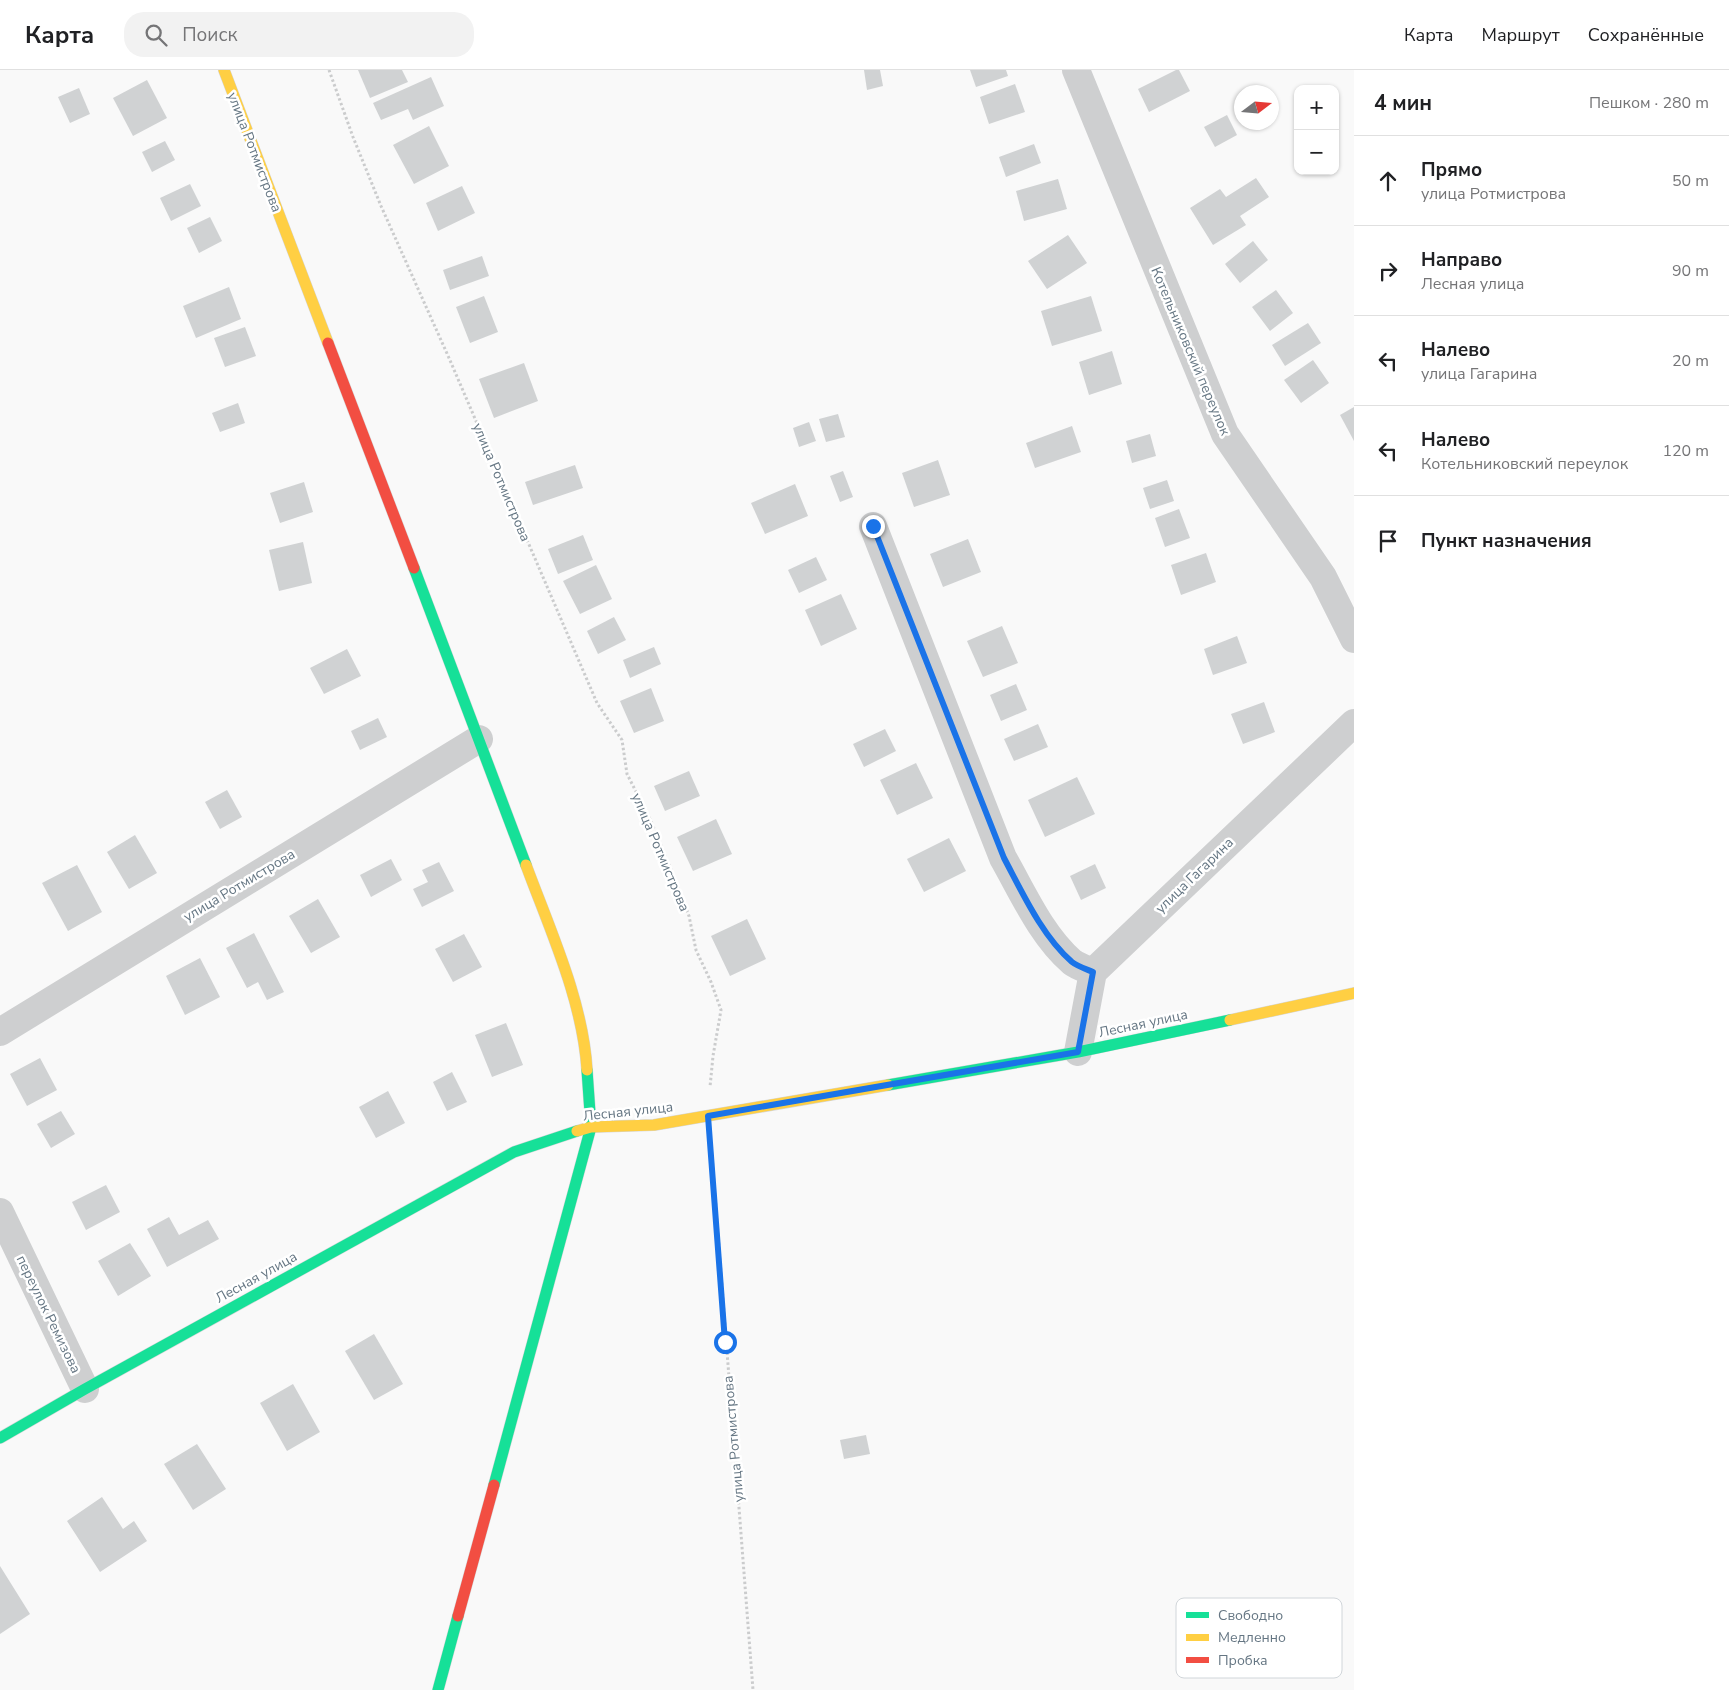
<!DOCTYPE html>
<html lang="ru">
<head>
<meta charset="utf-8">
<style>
  body { margin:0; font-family:"Nunito Sans",sans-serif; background:#f2f2f2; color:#202124 }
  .controls { position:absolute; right:15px; top:15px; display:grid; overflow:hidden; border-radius:10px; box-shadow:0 1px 4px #0004 }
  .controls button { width:45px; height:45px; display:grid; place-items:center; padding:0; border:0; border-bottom:1px solid #e0e0e0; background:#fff; color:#202124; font:25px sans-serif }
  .compass { position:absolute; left:1234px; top:15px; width:45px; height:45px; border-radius:50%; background:#fff; box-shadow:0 1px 4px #0004; rotate:74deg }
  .stop { position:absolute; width:15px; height:15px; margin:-11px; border:4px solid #1a73e8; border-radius:50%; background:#fff }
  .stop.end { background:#1a73e8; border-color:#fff; box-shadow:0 1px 5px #0008 }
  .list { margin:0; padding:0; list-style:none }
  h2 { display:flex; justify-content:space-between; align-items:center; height:65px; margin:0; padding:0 20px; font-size:21px }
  h2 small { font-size:16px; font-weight:400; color:#757577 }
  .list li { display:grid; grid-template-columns:32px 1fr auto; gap:15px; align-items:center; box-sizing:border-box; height:90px; padding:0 20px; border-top:1px solid #e0e0e0 }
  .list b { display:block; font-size:19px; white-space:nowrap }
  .list p { margin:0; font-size:16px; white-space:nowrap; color:#757577 }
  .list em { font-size:16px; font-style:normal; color:#757577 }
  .icon { flex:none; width:28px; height:28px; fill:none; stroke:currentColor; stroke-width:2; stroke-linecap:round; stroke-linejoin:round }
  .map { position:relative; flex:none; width:1354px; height:1620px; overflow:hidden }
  header { display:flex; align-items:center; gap:30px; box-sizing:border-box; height:70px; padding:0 25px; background:#fff; border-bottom:1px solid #e0e0e0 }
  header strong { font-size:24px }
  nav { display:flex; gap:28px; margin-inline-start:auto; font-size:18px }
  .search { width:350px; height:45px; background:#f2f2f2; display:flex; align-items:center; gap:12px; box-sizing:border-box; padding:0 18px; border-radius:20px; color:#757577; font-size:19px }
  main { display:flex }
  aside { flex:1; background:#fff }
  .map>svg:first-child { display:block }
  .building { fill:#d0d2d3 }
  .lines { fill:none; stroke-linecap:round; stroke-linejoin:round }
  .fast-casing { stroke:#d5d6d7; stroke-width:12 }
  .slow-casing { stroke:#d5d6d7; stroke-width:12 }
  .jam-casing { stroke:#d5d6d7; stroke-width:12 }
  .path { stroke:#cbcccd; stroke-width:3; stroke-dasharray:2.5 2.5; stroke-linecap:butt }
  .street { stroke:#cecfd0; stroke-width:28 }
  .fast { stroke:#16e098; stroke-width:11 }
  .slow { stroke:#ffcf43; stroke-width:11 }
  .jam { stroke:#f24e42; stroke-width:11 }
  .route { stroke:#1a73e8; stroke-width:6 }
  .labels { text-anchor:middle; stroke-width:5; stroke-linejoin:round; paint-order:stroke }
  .street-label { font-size:14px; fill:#657683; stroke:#fff }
  .key { fill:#fff; stroke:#d1d6da; stroke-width:1 }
  .key-label { font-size:14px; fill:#657683 }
</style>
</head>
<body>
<header>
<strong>Карта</strong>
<div class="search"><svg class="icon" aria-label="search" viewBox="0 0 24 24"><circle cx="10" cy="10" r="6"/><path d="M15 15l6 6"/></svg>Поиск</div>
<nav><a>Карта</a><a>Маршрут</a><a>Сохранённые</a></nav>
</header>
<main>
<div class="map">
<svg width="1354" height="1620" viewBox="0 0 1354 1620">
  <rect width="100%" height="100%" fill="#f9f9f9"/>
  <g class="building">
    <path d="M358,0H402L408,12L370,28Z"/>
    <path d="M864,0H880L883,16L867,20Z"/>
    <path d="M970,0H1006L1008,6L976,17Z"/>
    <path d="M1176,0H1179L1190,21L1149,42L1138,19Z"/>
    <path d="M431,7L444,36L413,50L408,39L381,50L373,33Z"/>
    <path d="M147,10L167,48L133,66L113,28Z"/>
    <path d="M1015,14L1025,42L989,54L980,27Z"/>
    <path d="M79,18L90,44L70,53L58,27Z"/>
    <path d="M1227,45L1237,65L1215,77L1204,57Z"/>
    <path d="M429,56L449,96L414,114L393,75Z"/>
    <path d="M165,71L175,90L152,102L142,82Z"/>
    <path d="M1034,74L1041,93L1006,107L999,87Z"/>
    <path d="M1256,108L1269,127L1240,146L1246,155L1213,175L1190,138L1220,119L1226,127Z"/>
    <path d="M1058,109L1067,139L1024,151L1016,121Z"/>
    <path d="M190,114L201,136L171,151L160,128Z"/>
    <path d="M462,116L475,143L438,161L426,133Z"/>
    <path d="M210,147L222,171L199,183L187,158Z"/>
    <path d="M1068,165L1087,193L1047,219L1028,191Z"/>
    <path d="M1253,171L1268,190L1240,213L1225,194Z"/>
    <path d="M482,186L489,206L450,220L443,200Z"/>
    <path d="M229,217L241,249L196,268L183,236Z"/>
    <path d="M1276,220L1293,243L1270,261L1252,237Z"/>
    <path d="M484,226L498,262L470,273L456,237Z"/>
    <path d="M1091,226L1102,261L1052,276L1041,241Z"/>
    <path d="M1308,253L1321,273L1285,296L1272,275Z"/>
    <path d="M245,257L256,286L225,297L214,268Z"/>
    <path d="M1112,281L1122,314L1089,325L1079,292Z"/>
    <path d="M1313,290L1329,313L1301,333L1284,310Z"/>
    <path d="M524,293L538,331L494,348L479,309Z"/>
    <path d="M238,333L245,353L220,362L212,343Z"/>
    <path d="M1354,337V371L1340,345Z"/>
    <path d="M838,344L845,367L826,372L819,349Z"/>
    <path d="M809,352L816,371L799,377L793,358Z"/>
    <path d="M1072,356L1081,382L1035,398L1026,373Z"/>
    <path d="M1150,364L1156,386L1132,393L1126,371Z"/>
    <path d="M938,390L950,425L914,437L902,403Z"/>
    <path d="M575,395L583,418L533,435L525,412Z"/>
    <path d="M843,401L853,427L840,432L830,406Z"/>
    <path d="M1167,410L1174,431L1150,439L1143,418Z"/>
    <path d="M304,412L313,442L280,453L270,423Z"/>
    <path d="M795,414L808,446L765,464L751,433Z"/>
    <path d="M1179,439L1190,468L1165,477L1155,448Z"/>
    <path d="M583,465L593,490L558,504L548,479Z"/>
    <path d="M968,469L981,502L943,517L930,484Z"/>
    <path d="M303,472L312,513L279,521L269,480Z"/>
    <path d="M1206,483L1216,512L1181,525L1171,495Z"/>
    <path d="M816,487L827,510L799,523L788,500Z"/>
    <path d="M596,495L612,529L580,544L563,511Z"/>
    <path d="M841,524L857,559L821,576L805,540Z"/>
    <path d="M614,547L626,570L598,584L587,561Z"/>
    <path d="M1002,556L1018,593L983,607L967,571Z"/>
    <path d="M1237,566L1247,593L1213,605L1204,579Z"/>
    <path d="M654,577L661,594L630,608L623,590Z"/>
    <path d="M347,579L361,606L324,624L310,598Z"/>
    <path d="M1016,614L1027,640L1001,651L990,625Z"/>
    <path d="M651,618L664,651L634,663L620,631Z"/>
    <path d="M1264,632L1275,662L1243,674L1231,644Z"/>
    <path d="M378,648L387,667L360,680L351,661Z"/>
    <path d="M1038,654L1048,677L1014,691L1004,669Z"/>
    <path d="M885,659L896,681L864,697L853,674Z"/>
    <path d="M916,693L933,728L897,745L880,710Z"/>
    <path d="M689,701L700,726L665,741L654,716Z"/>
    <path d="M1077,707L1095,744L1045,767L1028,730Z"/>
    <path d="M227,720L242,747L220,759L205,732Z"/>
    <path d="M716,749L732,784L693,801L677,767Z"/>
    <path d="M135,765L157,803L129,819L107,782Z"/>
    <path d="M949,768L966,801L924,822L907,789Z"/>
    <path d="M391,789L402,810L371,827L360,805Z"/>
    <path d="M439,792L454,821L422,837L413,819L428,812L422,800Z"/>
    <path d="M1095,794L1106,818L1081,830L1070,806Z"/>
    <path d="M77,795L102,842L68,861L42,813Z"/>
    <path d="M318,829L340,867L311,883L289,846Z"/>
    <path d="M747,849L766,889L730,906L711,866Z"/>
    <path d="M254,863L284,922L267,930L258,912L247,918L226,878Z"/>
    <path d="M464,864L482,897L453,912L435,879Z"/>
    <path d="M200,888L220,927L185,945L166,906Z"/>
    <path d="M506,953L523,995L492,1007L475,965Z"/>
    <path d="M40,988L57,1020L27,1036L10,1004Z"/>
    <path d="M452,1002L467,1032L447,1041L433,1012Z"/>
    <path d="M388,1021L405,1053L376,1068L359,1037Z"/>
    <path d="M61,1041L75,1064L51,1078L37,1054Z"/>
    <path d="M106,1115L120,1142L86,1160L72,1132Z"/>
    <path d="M169,1147L179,1165L208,1150L219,1169L167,1197L147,1159Z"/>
    <path d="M130,1173L151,1206L118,1226L98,1191Z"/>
    <path d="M374,1264L403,1314L374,1330L345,1281Z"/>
    <path d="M293,1314L320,1362L287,1381L260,1333Z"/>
    <path d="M866,1365L870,1384L844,1389L840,1370Z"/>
    <path d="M197,1374L226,1419L193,1440L164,1394Z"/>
    <path d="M102,1427L123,1459L134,1451L147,1471L100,1502L67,1451Z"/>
    <path d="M0,1496L30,1544L0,1564Z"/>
  </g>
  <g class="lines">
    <g class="fast-casing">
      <g id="fast">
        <path d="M414,498L526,795"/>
        <path d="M888,1015L1078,982L1230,950"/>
        <path d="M0,1368L85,1319L514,1082L577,1061"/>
        <path d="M494,1415L591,1057L587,1000"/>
        <path d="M438,1620L458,1546"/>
      </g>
    </g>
    <g class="slow-casing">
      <g id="slow">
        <path d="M224,0L328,273"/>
        <path d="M526,795C550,860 583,931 587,1000"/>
        <path d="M1230,950L1354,923"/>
        <path d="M577,1061L591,1057L654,1055L888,1015"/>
      </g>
    </g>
    <g class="jam-casing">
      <g id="jam">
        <path d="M328,273L414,498"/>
        <path d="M458,1546L494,1415"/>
      </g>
    </g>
    <g class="path">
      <path d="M329,0L353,67L381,136L449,288L597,633L622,670L627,704L650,749L675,809L689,846L696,880L711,912L721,940L713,986L710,1017"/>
      <path d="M711,1073L753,1620"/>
    </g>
    <g class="street">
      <path d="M1076,0L1225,364L1323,507L1354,569"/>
      <path d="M873,456L1003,788C1023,823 1041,865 1072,892C1077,896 1086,899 1093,902"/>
      <path d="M0,962L479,669"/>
      <path d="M1078,982L1093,902L1354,653"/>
      <path d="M0,1142L85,1319"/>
    </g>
    <use href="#fast" class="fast"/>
    <use href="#slow" class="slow"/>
    <use href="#jam" class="jam"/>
  </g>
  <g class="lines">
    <path class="route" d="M725,1272L708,1046L1078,982L1093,902C1086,899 1077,896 1072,892C1042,866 1022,822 1004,788L873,456"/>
  </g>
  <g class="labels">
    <g class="street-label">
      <text transform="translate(255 82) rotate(69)" y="5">улица Ротмистрова</text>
      <text transform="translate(1191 281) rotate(67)" y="5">Котельниковский переулок</text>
      <text transform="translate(502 412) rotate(67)" y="5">улица Ротмистрова</text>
      <text transform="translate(661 782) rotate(67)" y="5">улица Ротмистрова</text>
      <text transform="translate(1194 805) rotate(-44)" y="5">улица Гагарина</text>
      <text transform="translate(239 815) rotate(-31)" y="5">улица Ротмистрова</text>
      <text transform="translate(1143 953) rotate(-12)" y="5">Лесная улица</text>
      <text transform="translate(628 1041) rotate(-6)" y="5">Лесная улица</text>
      <text transform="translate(256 1207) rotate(-29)" y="5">Лесная улица</text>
      <text transform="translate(49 1244) rotate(64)" y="5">переулок Ремизова</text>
      <text transform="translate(733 1369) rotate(-95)" y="5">улица Ротмистрова</text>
    </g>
  </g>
  <rect x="1176" y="1528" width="166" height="80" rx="8" class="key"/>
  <rect x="1186" y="1542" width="23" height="6" fill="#16e098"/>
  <rect x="1186" y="1564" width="23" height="7" fill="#ffcf43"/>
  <rect x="1186" y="1587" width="23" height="6" fill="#f24e42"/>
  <g class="key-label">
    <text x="1218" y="1550">Свободно</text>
    <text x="1218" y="1572">Медленно</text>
    <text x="1218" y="1595">Пробка</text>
  </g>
</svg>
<div class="controls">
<button>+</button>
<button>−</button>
</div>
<svg class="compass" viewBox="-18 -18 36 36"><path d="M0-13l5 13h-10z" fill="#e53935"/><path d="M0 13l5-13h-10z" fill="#757577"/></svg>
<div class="stop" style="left:725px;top:1272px"></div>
<div class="stop end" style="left:873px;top:456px"></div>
</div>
<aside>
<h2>4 мин<small>Пешком · 280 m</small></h2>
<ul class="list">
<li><svg class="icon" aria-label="ahead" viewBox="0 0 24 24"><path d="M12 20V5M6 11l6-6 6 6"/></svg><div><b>Прямо</b><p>улица Ротмистрова</p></div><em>50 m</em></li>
<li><svg class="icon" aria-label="right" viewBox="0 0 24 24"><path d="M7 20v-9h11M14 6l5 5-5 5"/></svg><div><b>Направо</b><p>Лесная улица</p></div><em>90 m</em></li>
<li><svg class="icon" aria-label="left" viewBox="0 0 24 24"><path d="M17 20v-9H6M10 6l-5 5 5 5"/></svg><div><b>Налево</b><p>улица Гагарина</p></div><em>20 m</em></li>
<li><svg class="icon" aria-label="left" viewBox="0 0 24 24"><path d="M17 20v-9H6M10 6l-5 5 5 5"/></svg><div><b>Налево</b><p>Котельниковский переулок</p></div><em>120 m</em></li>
<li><svg class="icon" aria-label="arrive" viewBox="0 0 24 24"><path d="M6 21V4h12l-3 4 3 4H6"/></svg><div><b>Пункт назначения</b></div></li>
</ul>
</aside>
</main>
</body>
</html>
